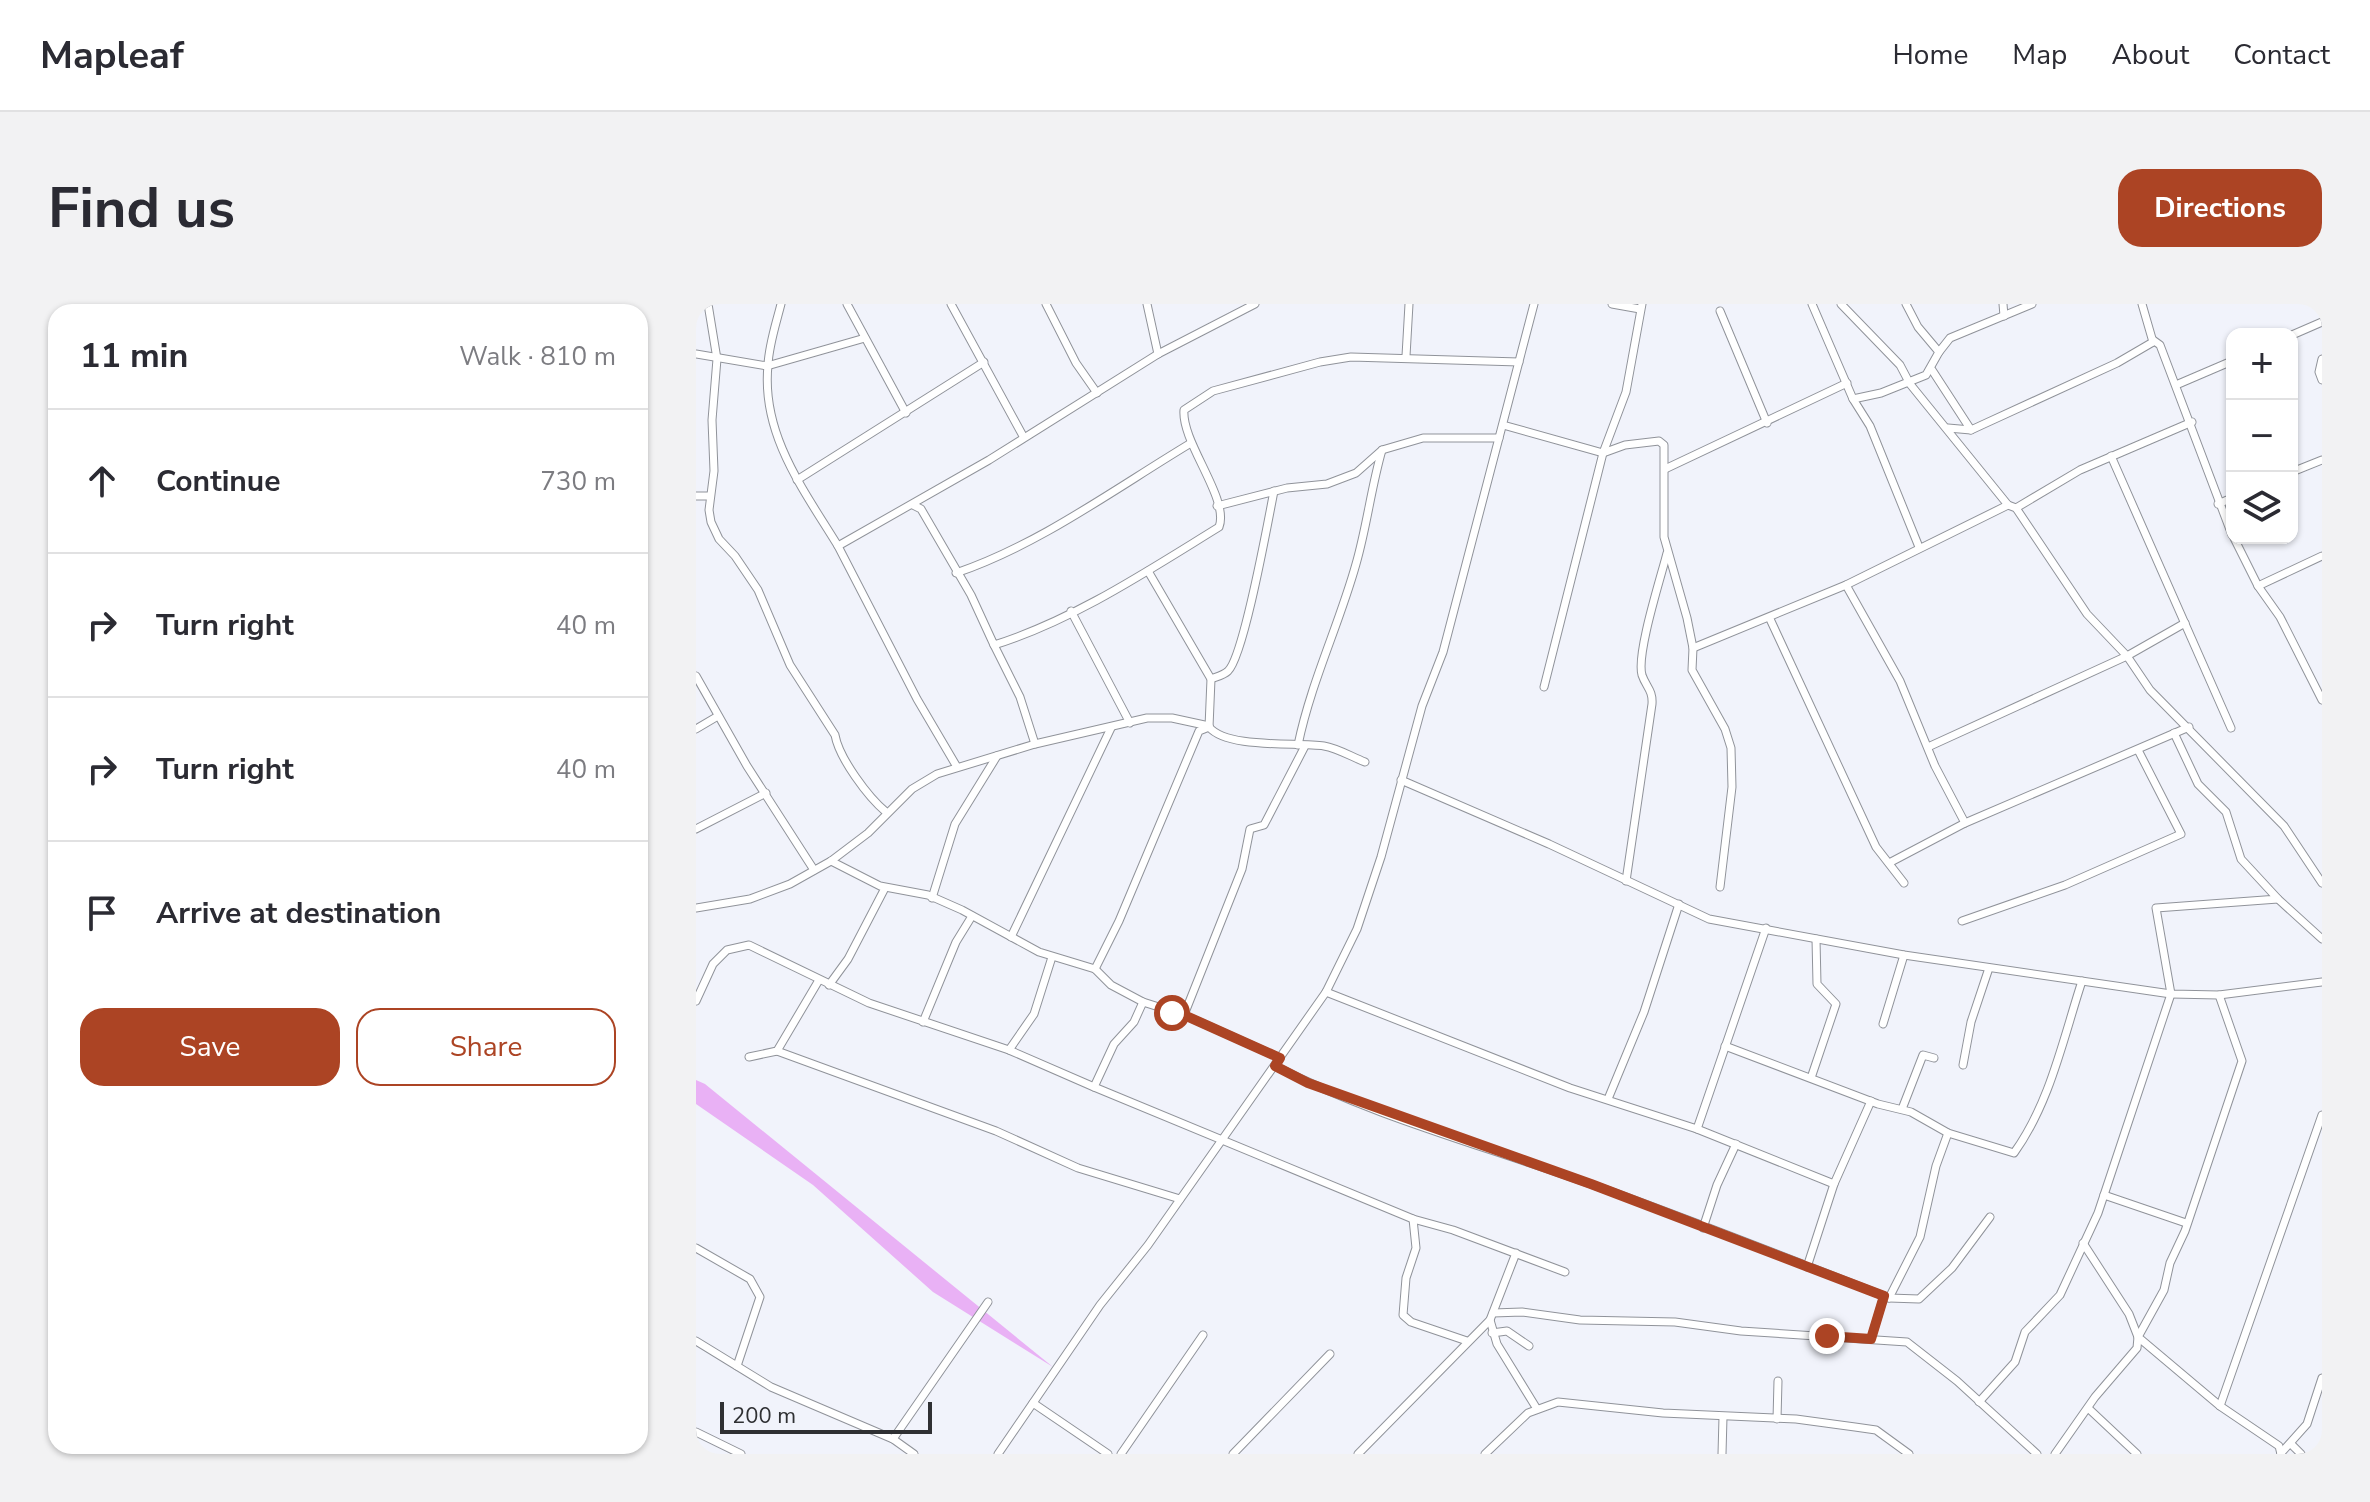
<!DOCTYPE html>
<html lang="en">
<head>
<meta charset="utf-8">
<style>
  body { margin:0; font-family:"Nunito Sans",sans-serif; background:#f2f2f3; color:#2b2b33 }
  .controls { position:absolute; right:24px; top:24px; display:grid; overflow:hidden; border-radius:16px; box-shadow:0 2px 6px #0004 }
  .controls button { width:72px; height:72px; display:grid; place-items:center; padding:0; border:0; border-bottom:2px solid #e1e1e2; background:#fff; color:#2b2b33; font:40px sans-serif }
  .scale { position:absolute; left:24px; bottom:20px; width:212px; box-sizing:border-box; padding-left:8px; border:4px solid #2f3033; border-top:0; font-size:22px; line-height:28px; white-space:nowrap; color:#2f3033; -webkit-text-stroke:6px #f1f3fb; paint-order:stroke }
  .stop { position:absolute; width:24px; height:24px; margin:-18px; border:6px solid #ac4424; border-radius:50%; background:#fff }
  .stop.end { background:#ac4424; border-color:#fff; box-shadow:0 2px 8px #0008 }
  .list { margin:0; padding:0; list-style:none }
  h2 { display:flex; justify-content:space-between; align-items:center; height:104px; margin:0; padding:0 32px; font-size:34px }
  h2 small { font-size:26px; font-weight:400; color:#7c7c81 }
  .list li { display:grid; grid-template-columns:52px 1fr auto; gap:24px; align-items:center; box-sizing:border-box; height:144px; padding:0 32px; border-top:2px solid #e1e1e2 }
  .list b { display:block; font-size:30px; white-space:nowrap }
  .list em { font-size:26px; font-style:normal; color:#7c7c81 }
  .actions { display:flex; gap:16px; padding:24px 32px }
  .actions a { flex:1; padding:18px 0; border:2px solid #ac4424; border-radius:24px; text-align:center; font-size:28px; color:#ac4424 }
  .actions .main { background:#ac4424; color:#fff }
  .icon { flex:none; width:44px; height:44px; fill:none; stroke:currentColor; stroke-width:2; stroke-linecap:round; stroke-linejoin:round }
  .map { position:relative; flex:none; width:1626px; height:1150px; overflow:hidden; border-radius:24px }
  header { display:flex; align-items:center; gap:48px; box-sizing:border-box; height:112px; padding:0 40px; background:#fff; border-bottom:2px solid #e1e1e2 }
  header strong { font-size:38px }
  nav { display:flex; gap:44px; margin-inline-start:auto; font-size:28px }
  .intro { display:flex; align-items:center; justify-content:space-between; box-sizing:border-box; height:192px; padding:0 48px }
  h1 { margin:0; font-size:56px }
  .button { padding:20px 36px; border-radius:24px; background:#ac4424; color:#fff; font-size:28px; font-weight:700 }
  main { display:flex; gap:48px; padding:0 48px }
  aside { flex:1; background:#fff; border-radius:24px; box-shadow:0 2px 6px #0004 }
  .map>svg:first-child { display:block }
  .green { fill:#e9b1f5 }
  .lines { fill:none; stroke-linecap:round; stroke-linejoin:round }
  .minor-casing { stroke:#90939a; stroke-width:9 }
  .minor { stroke:#fff; stroke-width:7 }
  .route { stroke:#ac4424; stroke-width:10 }
</style>
</head>
<body>
<header>
<strong>Mapleaf</strong>
<nav><a>Home</a><a>Map</a><a>About</a><a>Contact</a></nav>
</header>
<div class="intro"><h1>Find us</h1><a class="button">Directions</a></div>
<main>
<aside>
<h2>11 min<small>Walk · 810 m</small></h2>
<ul class="list">
<li><svg class="icon" aria-label="ahead" viewBox="0 0 24 24"><path d="M12 20V5M6 11l6-6 6 6"/></svg><div><b>Continue</b></div><em>730 m</em></li>
<li><svg class="icon" aria-label="right" viewBox="0 0 24 24"><path d="M7 20v-9h11M14 6l5 5-5 5"/></svg><div><b>Turn right</b></div><em>40 m</em></li>
<li><svg class="icon" aria-label="right" viewBox="0 0 24 24"><path d="M7 20v-9h11M14 6l5 5-5 5"/></svg><div><b>Turn right</b></div><em>40 m</em></li>
<li><svg class="icon" aria-label="arrive" viewBox="0 0 24 24"><path d="M6 21V4h12l-3 4 3 4H6"/></svg><div><b>Arrive at destination</b></div></li>
</ul>
<div class="actions"><a class="main">Save</a><a>Share</a></div>
</aside>
<div class="map">
<svg width="1626" height="1150" viewBox="0 0 1626 1150">
  <rect width="100%" height="100%" fill="#f1f3fb"/>
  <path class="green" d="M0,776L9,780L357,1063L237,988L117,881L0,800Z"/>
  <g class="lines">
    <g class="minor-casing">
      <g id="minor">
        <path d="M12,0L21,55L16,116L18,167L13,206L15,218L23,235L39,252L62,286L94,361L139,431C143,454 172,493 190,508"/>
        <path d="M85,0C80,20 73,40 72,61C65,130 107,185 142,242"/>
        <path d="M151,0L210,109"/>
        <path d="M255,0L327,132"/>
        <path d="M350,0L380,59L401,89"/>
        <path d="M451,0L462,50"/>
        <path d="M916,0L944,5"/>
        <path d="M1116,0L1157,95L1185,89L1230,71L1243,48L1222,23L1210,0"/>
        <path d="M1145,0L1204,61L1214,80L1312,201L1320,204L1391,310L1431,352L1454,386L1588,522L1626,579"/>
        <path d="M1307,0L1308,12"/>
        <path d="M1446,0L1457,38"/>
        <path d="M1024,7L1071,119"/>
        <path d="M1596,31L1626,18"/>
        <path d="M1457,36L1464,41L1536,231"/>
        <path d="M1243,48L1254,34L1336,0"/>
        <path d="M0,50L71,62L169,34"/>
        <path d="M710,52L713,0"/>
        <path d="M1626,55L1623,68L1626,76"/>
        <path d="M1236,66L1275,126"/>
        <path d="M1480,81L1536,57"/>
        <path d="M1157,95L1174,122L1223,243"/>
        <path d="M807,121L907,149L929,141L963,137L968,141V233L991,314L997,344L996,366L1029,425L1035,444L1036,483L1024,583"/>
        <path d="M1252,124L1275,126L1288,120L1421,59L1457,38"/>
        <path d="M1415,152L1535,424"/>
        <path d="M969,165L1151,79"/>
        <path d="M1596,168L1626,156"/>
        <path d="M101,176L288,58"/>
        <path d="M0,192H14"/>
        <path d="M1522,200L1536,194"/>
        <path d="M217,201L225,205L275,291L298,341C378,316 453,266 523,223C534,195 485,138 488,106L517,87L624,58L655,53L823,58"/>
        <path d="M521,202L591,184L631,180L660,169L686,146L727,134H803"/>
        <path d="M1320,204L1384,166L1496,118"/>
        <path d="M1538,234L1562,282L1584,313L1626,396"/>
        <path d="M452,267L515,375L513,423"/>
        <path d="M260,269C343,241 420,184 495,139"/>
        <path d="M1150,281L1204,377L1239,462L1269,519L1493,423"/>
        <path d="M1562,282L1626,252"/>
        <path d="M375,307L434,419"/>
        <path d="M1074,315L1180,543L1208,579"/>
        <path d="M298,341L324,393L339,440"/>
        <path d="M997,344L1150,281L1312,201"/>
        <path d="M0,372L51,462L118,566"/>
        <path d="M515,375C520,373 528,371 532,367C548,352 572,217 578,187"/>
        <path d="M848,383L907,149L930,88L946,0"/>
        <path d="M0,425L22,412"/>
        <path d="M602,441C615,378 643,321 660,260C671,222 675,184 686,146"/>
        <path d="M1232,443L1431,352L1489,319"/>
        <path d="M261,463L221,395L142,242L293,156L462,50L559,0"/>
        <path d="M705,476L853,540L1013,615L1208,651L1475,690L1523,691L1626,678"/>
        <path d="M0,525L70,489"/>
        <path d="M135,557L184,582L232,591L266,606L343,648L399,665L415,681L447,698L488,711L584,754"/>
        <path d="M1193,559L1269,519"/>
        <path d="M930,577L956,400C957,386 950,383 946,371C940,350 965,273 971,249"/>
        <path d="M236,594L259,520L301,452"/>
        <path d="M1582,595L1626,635"/>
        <path d="M0,604L54,595L94,580L135,557L172,529L216,485L241,470L339,440L451,414H476L513,422"/>
        <path d="M1266,617L1369,581L1485,530L1442,446"/>
        <path d="M1070,624L1001,825L1138,880"/>
        <path d="M315,633L415,424"/>
        <path d="M399,665L423,617L503,427L513,423C531,445 600,438 628,442C641,444 656,453 669,458"/>
        <path d="M133,681L152,655L189,584"/>
        <path d="M630,688L874,784L1001,825"/>
        <path d="M1523,691L1546,757L1489,927L1474,959L1468,986L1442,1033L1524,1102L1583,1142L1585,1150"/>
        <path d="M0,697L17,660L31,646L53,641L173,699L313,746L398,783"/>
        <path d="M447,698L438,718L418,740L398,783L717,915L757,926L869,968"/>
        <path d="M488,711L546,565L554,525L568,521L609,442"/>
        <path d="M227,718L260,638L276,612"/>
        <path d="M1187,720L1208,651"/>
        <path d="M1029,742L1182,800L1215,808L1252,829L1318,849C1354,799 1367,735 1386,677"/>
        <path d="M313,746L338,710L356,653"/>
        <path d="M81,747L300,827L382,864L484,895"/>
        <path d="M53,753L81,747L123,676"/>
        <path d="M1267,761L1275,718L1293,664"/>
        <path d="M579,762C671,809 772,837 869,871C978,909 1086,952 1193,994L1223,995L1256,964L1294,913"/>
        <path d="M1115,774L1140,700L1121,680L1120,635"/>
        <path d="M912,795L948,708L983,600"/>
        <path d="M1206,805L1227,751L1238,754"/>
        <path d="M1408,891L1490,919"/>
        <path d="M717,915L720,944L710,974L707,1011L715,1018L771,1037"/>
        <path d="M1007,924L1021,881L1040,840"/>
        <path d="M0,944L54,975L64,993L41,1062"/>
        <path d="M1111,963L1138,880L1175,797"/>
        <path d="M1193,994L1224,933L1240,862L1252,829"/>
        <path d="M797,1009L826,1008L884,1016L979,1018L1045,1027L1211,1038L1261,1077L1341,1150"/>
        <path d="M794,1016L801,1040L841,1105"/>
        <path d="M796,1029L811,1027L833,1042"/>
        <path d="M1175,1035L1188,992"/>
        <path d="M0,1037L75,1083L197,1135L218,1150"/>
        <path d="M1283,1098L1319,1058L1329,1028L1364,991L1402,909L1475,690L1460,604L1582,595L1545,555L1530,508L1502,480L1478,429"/>
        <path d="M337,1099L412,1150"/>
        <path d="M1524,1102L1626,811"/>
        <path d="M1392,1104L1441,1150"/>
        <path d="M1081,1115L1082,1077"/>
        <path d="M0,1128L45,1150"/>
        <path d="M197,1135L292,998"/>
        <path d="M1595,1140L1605,1150"/>
        <path d="M1585,1149L1611,1120L1626,1074"/>
        <path d="M302,1150L404,1001L452,941L630,688L661,625L685,553L726,402L747,348L838,0"/>
        <path d="M425,1150L507,1031"/>
        <path d="M537,1150L634,1050"/>
        <path d="M662,1150L794,1016L820,949"/>
        <path d="M789,1150L832,1109L862,1098L967,1109L1100,1115L1159,1123L1180,1126L1213,1150"/>
        <path d="M1026,1150L1027,1113"/>
        <path d="M1359,1150L1399,1093L1441,1044L1442,1033L1433,1010L1387,939"/>
      </g>
    </g>
    <use href="#minor" class="minor"/>
  </g>
  <g class="lines">
    <path class="route" d="M476,709L488,711L584,754L579,762L612,779L895,880L1188,992L1175,1035L1131,1032"/>
  </g>
</svg>
<div class="controls">
<button>+</button>
<button>−</button>
<button><svg class="icon" aria-label="layers" viewBox="0 0 24 24"><path d="M12 4l9 5-9 5-9-5zM3 14l9 5 9-5"/></svg></button>
</div>
<div class="scale">200 m</div>
<div class="stop" style="left:476px;top:709px"></div>
<div class="stop end" style="left:1131px;top:1032px"></div>
</div>
</main>
</body>
</html>
